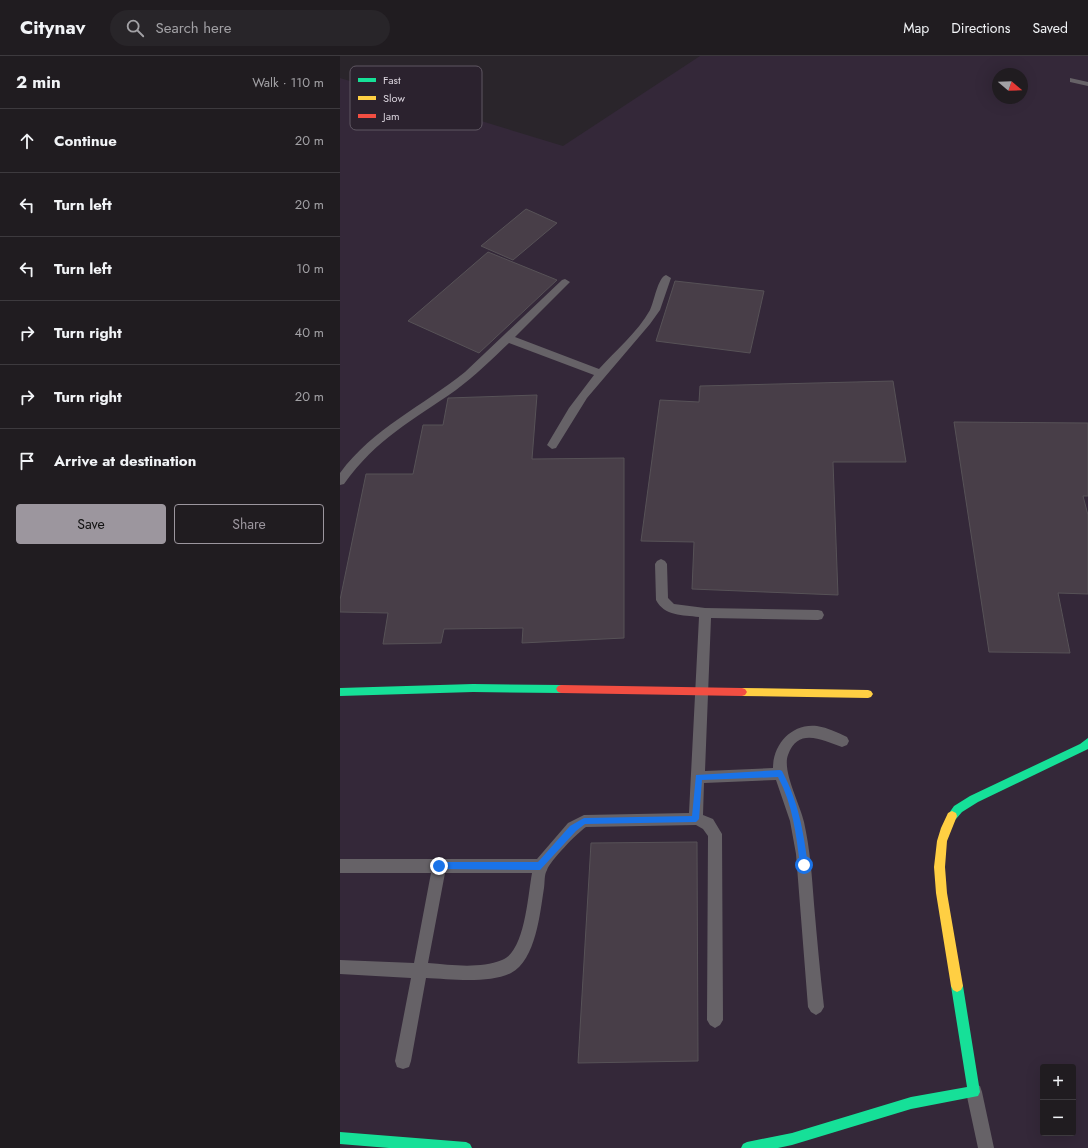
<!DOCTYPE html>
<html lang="en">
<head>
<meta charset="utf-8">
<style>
  body { margin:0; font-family:Jost,sans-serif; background:#282529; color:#f1f3f6 }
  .controls { position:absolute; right:12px; bottom:12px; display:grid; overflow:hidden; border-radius:4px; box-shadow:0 4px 16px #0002 }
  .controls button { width:36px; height:36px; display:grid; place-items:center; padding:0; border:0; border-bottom:1px solid #3d3a3e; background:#201c20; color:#f1f3f6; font:20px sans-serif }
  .compass { position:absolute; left:652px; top:12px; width:36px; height:36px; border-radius:50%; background:#201c20; box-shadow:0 4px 16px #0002; rotate:109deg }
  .stop { position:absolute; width:12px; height:12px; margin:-9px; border:3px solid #1a73e8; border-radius:50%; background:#fff }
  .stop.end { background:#1a73e8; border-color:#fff; box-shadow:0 1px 4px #0008 }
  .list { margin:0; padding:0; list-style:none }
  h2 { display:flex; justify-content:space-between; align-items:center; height:52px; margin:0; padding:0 16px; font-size:17px }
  h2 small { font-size:13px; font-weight:400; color:#a2a1a5 }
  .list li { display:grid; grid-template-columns:26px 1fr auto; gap:12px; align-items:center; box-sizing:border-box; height:64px; padding:0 16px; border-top:1px solid #3d3a3e }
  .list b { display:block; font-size:15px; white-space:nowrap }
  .list em { font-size:13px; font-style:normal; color:#a2a1a5 }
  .actions { display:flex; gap:8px; padding:12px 16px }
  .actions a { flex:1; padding:9px 0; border:1px solid #9c969e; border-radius:4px; text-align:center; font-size:14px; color:#9c969e }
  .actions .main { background:#9c969e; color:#111 }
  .icon { flex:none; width:22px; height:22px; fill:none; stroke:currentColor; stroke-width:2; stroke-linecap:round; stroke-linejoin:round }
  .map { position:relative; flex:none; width:748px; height:1092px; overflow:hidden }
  header { display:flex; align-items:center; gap:24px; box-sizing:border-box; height:56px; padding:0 20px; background:#201c20; border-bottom:1px solid #3d3a3e }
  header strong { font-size:19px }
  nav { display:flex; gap:22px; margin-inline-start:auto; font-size:14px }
  .search { width:280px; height:36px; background:#282529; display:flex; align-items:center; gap:10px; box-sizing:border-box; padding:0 14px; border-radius:22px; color:#a2a1a5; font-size:15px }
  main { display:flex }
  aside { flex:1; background:#201c20 }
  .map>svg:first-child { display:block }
  .built { fill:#342839; fill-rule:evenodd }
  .building { fill:#483e48; stroke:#575257 }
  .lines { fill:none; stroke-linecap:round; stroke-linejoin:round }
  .lane { fill:#666267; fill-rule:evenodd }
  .fast { fill:#16e098; fill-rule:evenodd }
  .slow { fill:#ffcf43; fill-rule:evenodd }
  .jam { fill:#f24e42; fill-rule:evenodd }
  .route { fill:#1a73e8 }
  .key { fill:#2b222e; stroke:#5f5762; stroke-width:1 }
  .key-label { font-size:11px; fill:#d9d3dc }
</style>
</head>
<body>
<header>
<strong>Citynav</strong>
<div class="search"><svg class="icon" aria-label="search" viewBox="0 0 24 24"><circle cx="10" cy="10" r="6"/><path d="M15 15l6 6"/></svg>Search here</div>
<nav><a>Map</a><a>Directions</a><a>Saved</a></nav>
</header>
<main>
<aside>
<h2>2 min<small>Walk · 110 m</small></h2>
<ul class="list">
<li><svg class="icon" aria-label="ahead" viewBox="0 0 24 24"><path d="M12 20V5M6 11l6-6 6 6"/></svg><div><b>Continue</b></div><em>20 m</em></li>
<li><svg class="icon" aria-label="left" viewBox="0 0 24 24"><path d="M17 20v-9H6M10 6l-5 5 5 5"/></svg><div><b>Turn left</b></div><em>20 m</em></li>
<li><svg class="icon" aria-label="left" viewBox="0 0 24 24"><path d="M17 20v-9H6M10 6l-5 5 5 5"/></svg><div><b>Turn left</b></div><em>10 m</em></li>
<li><svg class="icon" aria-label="right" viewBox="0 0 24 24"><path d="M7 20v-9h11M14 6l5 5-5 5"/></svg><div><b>Turn right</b></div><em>40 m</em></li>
<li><svg class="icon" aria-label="right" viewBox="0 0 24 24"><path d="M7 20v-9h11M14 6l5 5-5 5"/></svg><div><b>Turn right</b></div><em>20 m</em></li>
<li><svg class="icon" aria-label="arrive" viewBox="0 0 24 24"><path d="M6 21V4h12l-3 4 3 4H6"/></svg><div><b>Arrive at destination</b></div></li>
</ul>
<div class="actions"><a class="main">Save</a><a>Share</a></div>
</aside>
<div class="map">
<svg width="748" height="1092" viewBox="0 0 748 1092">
  <rect width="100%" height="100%" fill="#2a252b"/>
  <path class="built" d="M360,0H748V1092H0V22L223,90ZM658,18H682V42H658ZM703,1011H733V1077H703Z"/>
  <g class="building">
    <path d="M186,153L217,167L173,204L141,190Z"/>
    <path d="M148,196L217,224L139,297L68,265Z"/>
    <path d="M335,225L424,235L410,297L316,285Z"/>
    <path d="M553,325L566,406H493L498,539L352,533L354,486L301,485L320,344L359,346L360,330Z"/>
    <path d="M197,339L192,403L284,402V582L182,587L183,572L104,573L101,587L43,588L48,557L0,556V544L26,418H73L83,369H103L108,342Z"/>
    <path d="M614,366L748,367V440H743L748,459V538L718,537L730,597L649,596Z"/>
    <path d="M357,786L358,1005L238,1007L251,787Z"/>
  </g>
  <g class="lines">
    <g class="lane">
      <path d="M730,22L748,26V30L730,26Z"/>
      <path d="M326,219L331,222L320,254L310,268L247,342L216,392L212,393L207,389L229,352L254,319L169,287C152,303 135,320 116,334C72,365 37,382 4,428L0,429V417C33,372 83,350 125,316L222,224L225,223L230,226L175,281L259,313C275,295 298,276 310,254C314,246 318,221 326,219Z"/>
      <path d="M321,503L325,505L327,508L328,542L334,548L365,552L478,554L482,555L484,559L482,563L478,564L371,562L365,715L433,712C433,688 452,667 477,670C488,672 497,676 507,681L509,685L507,689L502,691C482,684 458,671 448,699C442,715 460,748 464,766C470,793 472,820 474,848C477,882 480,917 484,951L481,956L476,959L471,956L468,951L456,798L450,765L436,724L364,727L363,759L373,763L382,778L383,964L380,969L375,972L370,969L367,964L368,780L363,773L356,769L246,771C237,777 210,805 207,814C204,819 205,826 204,832C200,857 196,904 171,917C148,928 110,923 86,922L71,1005L69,1011L63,1013L57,1011L55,1005L71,922L0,918V904L74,907L91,817H0V803H197L228,767L244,759L349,757L359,561C343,559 324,560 316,544L315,508L317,505ZM105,817H192C188,838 185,896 162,904C139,913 112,909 88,907Z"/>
      <path d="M634,1028L640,1030L642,1036L654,1092H638L626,1036L628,1030Z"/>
    </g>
    <g class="fast">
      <path d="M133,628L221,629L224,630L226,633L224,636L221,637L133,636L0,640V632Z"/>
      <path d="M748,682V693L746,694L638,746L622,756L616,763L612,765L608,763L607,760L614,750L630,740L740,688Z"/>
      <path d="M617,924L621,926L623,930L640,1036L638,1040L571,1053L452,1089L438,1092H401L403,1088L407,1086L452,1077L571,1041L627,1031L611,930L613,926Z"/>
      <path d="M0,1076L126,1086L130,1088L132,1092H49L0,1088Z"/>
    </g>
    <g class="slow">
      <path d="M402,632L528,634L531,635L533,638L531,641L528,642L402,640L399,639L397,636L399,633Z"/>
      <path d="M612,755L616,757L617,760L607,785L605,811L607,837L623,930L621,934L617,936L613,934L611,930L596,837L594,811L597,785L601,772L608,757Z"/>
    </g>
    <path class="jam" d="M221,629L402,632L405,633L407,636L405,639L402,640L221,637L218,636L216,633L218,630Z"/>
  </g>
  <path class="route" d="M440,714L442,715C459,747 463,774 468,809L464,813L460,809C456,778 453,749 438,721L362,724L359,763L356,766L245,768L236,775L200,814L99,813L95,810L99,806H198L230,770L244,762L352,760L356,719Z"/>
  <rect x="10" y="10" width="132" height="64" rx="6" class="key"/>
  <rect x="18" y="22" width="18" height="4" fill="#16e098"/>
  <rect x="18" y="40" width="18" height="4" fill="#ffcf43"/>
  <rect x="18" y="58" width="18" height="4" fill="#f24e42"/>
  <g class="key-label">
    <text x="43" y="28">Fast</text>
    <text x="43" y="46">Slow</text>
    <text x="43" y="64">Jam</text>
  </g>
</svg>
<div class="controls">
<button>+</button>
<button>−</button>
</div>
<svg class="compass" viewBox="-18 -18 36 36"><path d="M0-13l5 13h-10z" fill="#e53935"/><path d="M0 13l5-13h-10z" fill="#a2a1a5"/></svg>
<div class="stop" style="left:464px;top:809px"></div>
<div class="stop end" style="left:99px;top:810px"></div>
</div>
</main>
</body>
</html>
